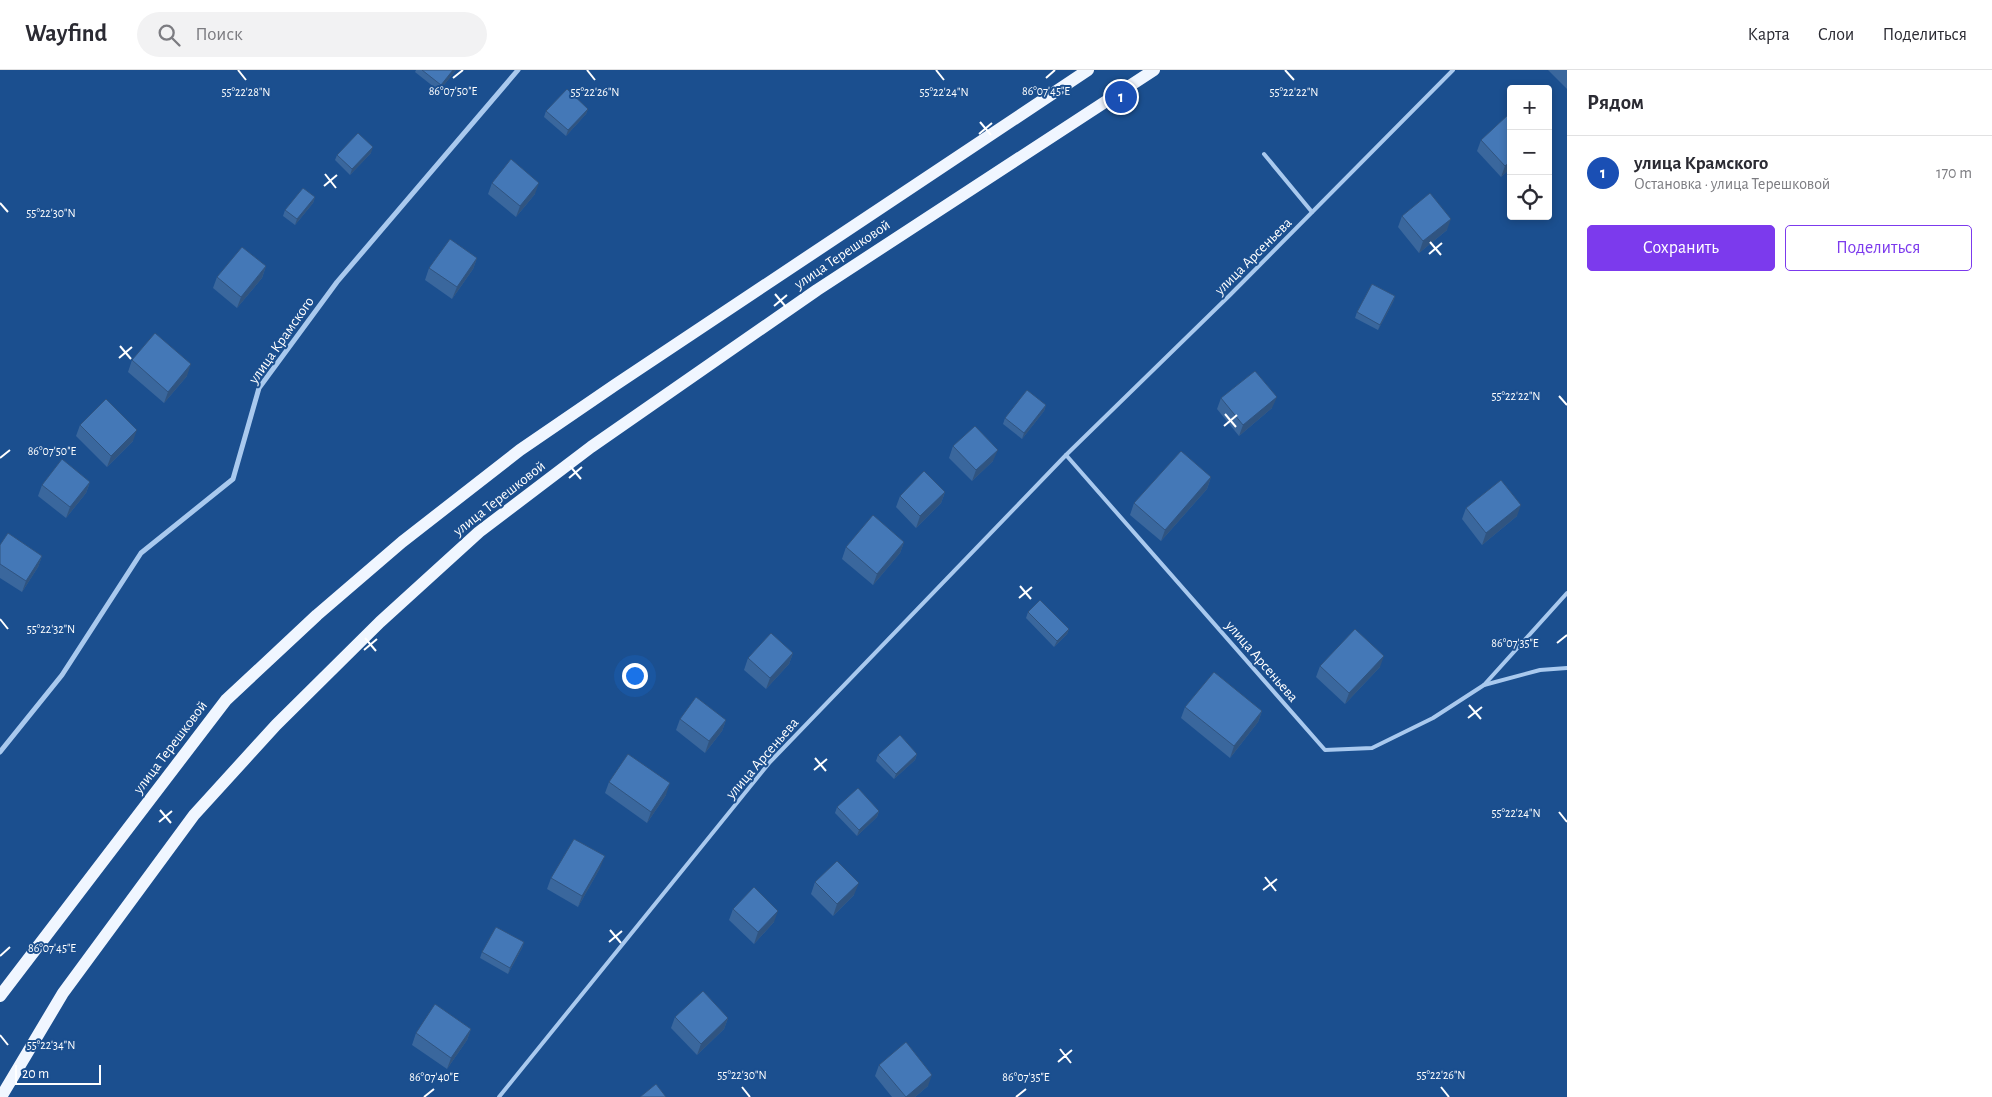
<!DOCTYPE html>
<html lang="ru">
<head>
<meta charset="utf-8">
<style>
  body { margin:0; font-family:"Alegreya Sans",sans-serif; background:#f2f2f3; color:#2b2b33 }
  .controls { position:absolute; right:15px; top:15px; display:grid; overflow:hidden; border-radius:5px; box-shadow:0 2px 8px #0003 }
  .controls button { width:45px; height:45px; display:grid; place-items:center; padding:0; border:0; border-bottom:1px solid #e1e1e2; background:#fff; color:#2b2b33; font:25px sans-serif }
  .scale { position:absolute; left:15px; bottom:12px; width:86px; box-sizing:border-box; padding-left:5px; border:2px solid #fff; border-top:0; font-size:14px; line-height:18px; white-space:nowrap; color:#fff; -webkit-text-stroke:4px #1b4f8f; paint-order:stroke }
  .you { position:absolute; left:634px; top:605px; width:18px; height:18px; margin:-12px; border:4px solid #fff; border-radius:50%; background:#1a73e8; box-shadow:0 0 0 8px #1a73e833 }
  .badge { display:grid; place-items:center; width:32px; height:32px; border-radius:50%; background:#7c3aed; color:#fff; font-size:16px; font-weight:700 }
  .pin { position:absolute; translate:-50% -50%; border:2px solid #fff; box-shadow:0 1px 5px #0006 }
  .list { margin:0; padding:0; list-style:none }
  h2 { display:flex; justify-content:space-between; align-items:center; height:65px; margin:0; padding:0 20px; font-size:21px }
  h2 small { font-size:16px; font-weight:400; color:#7c7c81 }
  .list li { display:grid; grid-template-columns:32px 1fr auto; gap:15px; align-items:center; box-sizing:border-box; height:75px; padding:0 20px; border-top:1px solid #e1e1e2 }
  .list b { display:block; font-size:19px; white-space:nowrap }
  .list p { margin:0; font-size:16px; white-space:nowrap; color:#7c7c81 }
  .list em { font-size:16px; font-style:normal; color:#7c7c81 }
  .actions { display:flex; gap:10px; padding:15px 20px }
  .actions a { flex:1; padding:11px 0; border:1px solid #7c3aed; border-radius:5px; text-align:center; font-size:18px; color:#7c3aed }
  .actions .main { background:#7c3aed; color:#fff }
  .icon { flex:none; width:28px; height:28px; fill:none; stroke:currentColor; stroke-width:2; stroke-linecap:round; stroke-linejoin:round }
  .map { position:relative; flex:none; width:1567px; height:1027px; overflow:hidden }
  header { display:flex; align-items:center; gap:30px; box-sizing:border-box; height:70px; padding:0 25px; background:#fff; border-bottom:1px solid #e1e1e2 }
  header strong { font-size:24px }
  nav { display:flex; gap:28px; margin-inline-start:auto; font-size:18px }
  .search { width:350px; height:45px; background:#f2f2f3; display:flex; align-items:center; gap:12px; box-sizing:border-box; padding:0 18px; border-radius:28px; color:#7c7c81; font-size:19px }
  main { display:flex }
  aside { flex:1; background:#fff }
  .map>svg:first-child { display:block }
  .lines { fill:none; stroke-linecap:round; stroke-linejoin:round }
  .service { stroke:#a9c9ee; stroke-width:4 }
  .minor { stroke:#a9c9ee; stroke-width:5 }
  .primary { stroke:#f0f6ff; stroke-width:12 }
  .wall { fill:#3a679d }
  .shaded-wall { fill:#305480 }
  .building { fill:#4478b7; stroke:#305480 }
  .ticks { fill:none; stroke:#fff; stroke-width:2 }
  .labels { text-anchor:middle; stroke-width:4; stroke-linejoin:round; paint-order:stroke }
  .street-label { font-size:15px; fill:#fff; stroke:#1b4f8f }
  .ticks-label { font-size:12px; text-anchor:middle; fill:#fff; stroke:#1b4f8f; stroke-width:4; stroke-linejoin:round; paint-order:stroke }
</style>
</head>
<body>
<header>
<strong>Wayfind</strong>
<div class="search"><svg class="icon" aria-label="search" viewBox="0 0 24 24"><circle cx="10" cy="10" r="6"/><path d="M15 15l6 6"/></svg>Поиск</div>
<nav><a>Карта</a><a>Слои</a><a>Поделиться</a></nav>
</header>
<main>
<div class="map">
<svg width="1567" height="1027" viewBox="0 0 1567 1027">
  <rect width="100%" height="100%" fill="#1b4f8f"/>
  <g class="lines">
    <g class="service">
      <path d="M1264,84L1312,142"/>
      <path d="M1066,385L1325,680L1372,678L1433,648L1484,615L1567,523"/>
      <path d="M1484,615L1540,600L1567,598"/>
      <path d="M499,1027L770,692L1066,385L1230,225L1453,0"/>
    </g>
    <path class="minor" d="M0,682L62,605L141,483L233,409L259,318L337,212L518,0"/>
    <g class="primary">
      <path d="M0,926L226,630L317,545L402,472L520,380L615,315L1088,0"/>
      <path d="M1,1027L63,923L194,745L276,655L380,552L479,462L591,377L817,220L1154,0"/>
    </g>
  </g>
  <g class="wall">
    <path d="M416,0H456L439,21L415,2Z"/>
    <path d="M1548,0H1567V19Z"/>
    <path d="M588,39L586,44L566,66L544,47L546,41Z"/>
    <path d="M1481,70L1511,98L1501,107L1477,81Z"/>
    <path d="M371,83L350,105L335,90L337,85Z"/>
    <path d="M492,113L535,124L516,147L488,124Z"/>
    <path d="M315,127L313,133L295,155L283,146L285,140Z"/>
    <path d="M1402,146L1447,160L1419,183L1398,157Z"/>
    <path d="M477,188L473,199L452,229L425,210L429,198Z"/>
    <path d="M266,196L262,208L237,238L213,218L217,207Z"/>
    <path d="M1395,226L1393,232L1378,260L1355,248L1357,242Z"/>
    <path d="M132,290L187,306L164,333L128,302Z"/>
    <path d="M1221,328L1272,338L1239,366L1217,339Z"/>
    <path d="M1046,335L1044,341L1022,369L1003,354L1005,348Z"/>
    <path d="M80,355L133,371L107,397L76,366Z"/>
    <path d="M953,376L993,391L972,411L949,388Z"/>
    <path d="M1211,407L1207,419L1161,471L1130,445L1134,433Z"/>
    <path d="M90,412L86,423L66,448L38,426L42,415Z"/>
    <path d="M945,422L941,433L916,458L896,437L900,426Z"/>
    <path d="M1466,438L1517,446L1482,475L1462,449Z"/>
    <path d="M904,472L900,483L873,515L842,489L846,477Z"/>
    <path d="M0,475L42,486L38,497L22,522L0,508Z"/>
    <path d="M1028,542L1069,559L1067,564L1054,577L1026,548Z"/>
    <path d="M793,583L789,594L766,619L744,600L748,588Z"/>
    <path d="M1320,596L1380,597L1345,634L1316,607Z"/>
    <path d="M1185,637L1262,641L1258,652L1230,688L1181,648Z"/>
    <path d="M680,649L726,650L722,661L705,683L676,660Z"/>
    <path d="M917,684L915,690L894,709L876,691L878,685Z"/>
    <path d="M609,712L666,725L647,753L605,723Z"/>
    <path d="M837,737L879,741L877,747L857,766L835,743Z"/>
    <path d="M600,798L578,837L547,819L551,808Z"/>
    <path d="M815,812L854,825L833,846L811,824Z"/>
    <path d="M733,839L774,852L754,874L729,850Z"/>
    <path d="M524,872L522,878L508,904L480,888L482,882Z"/>
    <path d="M675,947L728,948L724,959L697,985L671,958Z"/>
    <path d="M471,959L467,970L447,999L412,975L416,963Z"/>
    <path d="M879,995L928,1016L915,1027H892L875,1006Z"/>
  </g>
  <g class="shaded-wall">
    <path d="M453,0H456L439,21L441,15Z"/>
    <path d="M588,39L586,44L566,66L568,60Z"/>
    <path d="M373,77L371,83L350,105L352,99Z"/>
    <path d="M1511,91V98L1501,107L1505,96Z"/>
    <path d="M539,113L535,124L516,147L520,136Z"/>
    <path d="M315,127L313,133L295,155L297,149Z"/>
    <path d="M1451,149L1447,160L1419,183L1423,171Z"/>
    <path d="M477,188L473,199L452,229L457,217Z"/>
    <path d="M266,196L262,208L237,238L241,227Z"/>
    <path d="M1395,226L1393,232L1378,260L1380,255Z"/>
    <path d="M191,294L187,306L164,333L168,322Z"/>
    <path d="M1277,327L1272,338L1239,366L1243,355Z"/>
    <path d="M1046,335L1044,341L1022,369L1024,363Z"/>
    <path d="M137,360L133,371L107,397L111,386Z"/>
    <path d="M998,380L993,391L972,411L976,400Z"/>
    <path d="M1211,407L1207,419L1161,471L1165,460Z"/>
    <path d="M90,412L86,423L66,448L70,437Z"/>
    <path d="M945,422L941,433L916,458L920,446Z"/>
    <path d="M1521,435L1517,446L1482,475L1486,463Z"/>
    <path d="M904,472L900,483L873,515L877,504Z"/>
    <path d="M42,486L38,497L22,522L26,511Z"/>
    <path d="M1069,559L1067,564L1054,577L1057,571Z"/>
    <path d="M793,583L789,594L766,619L770,608Z"/>
    <path d="M1384,586L1380,597L1345,634L1349,623Z"/>
    <path d="M1262,641L1258,652L1230,688L1234,676Z"/>
    <path d="M726,650L722,661L705,683L709,671Z"/>
    <path d="M917,684L915,690L894,709L896,704Z"/>
    <path d="M670,713L666,725L647,753L651,742Z"/>
    <path d="M879,741L877,747L857,766L859,760Z"/>
    <path d="M605,786L600,798L578,837L582,826Z"/>
    <path d="M859,813L854,825L833,846L837,834Z"/>
    <path d="M778,841L774,852L754,874L758,862Z"/>
    <path d="M524,872L522,878L508,904L510,898Z"/>
    <path d="M728,948L724,959L697,985L701,974Z"/>
    <path d="M471,959L467,970L447,999L451,988Z"/>
    <path d="M932,1005L928,1016L915,1027H905Z"/>
  </g>
  <g class="building">
    <path d="M422,0H453L441,15Z"/>
    <path d="M567,19L588,39L568,60L546,41Z"/>
    <path d="M1509,44L1511,46V91L1505,96L1481,70Z"/>
    <path d="M358,63L373,77L352,99L337,85Z"/>
    <path d="M511,89L539,113L520,136L492,113Z"/>
    <path d="M303,118L315,127L297,149L285,140Z"/>
    <path d="M1430,123L1451,149L1423,171L1402,146Z"/>
    <path d="M450,169L477,188L457,217L429,198Z"/>
    <path d="M242,177L266,196L241,227L217,207Z"/>
    <path d="M1372,214L1395,226L1380,255L1357,242Z"/>
    <path d="M155,263L191,294L168,322L132,290Z"/>
    <path d="M1255,301L1277,327L1243,355L1221,328Z"/>
    <path d="M1027,320L1046,335L1024,363L1005,348Z"/>
    <path d="M106,329L137,360L111,386L80,355Z"/>
    <path d="M975,356L998,380L976,400L953,376Z"/>
    <path d="M1181,381L1211,407L1165,460L1134,433Z"/>
    <path d="M62,389L90,412L70,437L42,415Z"/>
    <path d="M924,401L945,422L920,446L900,426Z"/>
    <path d="M1501,410L1521,435L1486,463L1466,438Z"/>
    <path d="M873,445L904,472L877,504L846,477Z"/>
    <path d="M8,463L42,486L26,511L0,494V475Z"/>
    <path d="M1040,530L1069,559L1057,571L1028,542Z"/>
    <path d="M1355,559L1384,586L1349,623L1320,596Z"/>
    <path d="M771,563L793,583L770,608L748,588Z"/>
    <path d="M1214,602L1262,641L1234,676L1185,637Z"/>
    <path d="M696,627L726,650L709,671L680,649Z"/>
    <path d="M900,665L917,684L896,704L878,685Z"/>
    <path d="M628,684L670,713L651,742L609,712Z"/>
    <path d="M858,718L879,741L859,760L837,737Z"/>
    <path d="M574,769L605,786L582,826L551,808Z"/>
    <path d="M837,791L859,813L837,834L815,812Z"/>
    <path d="M754,817L778,841L758,862L733,839Z"/>
    <path d="M496,857L524,872L510,898L482,882Z"/>
    <path d="M703,921L728,948L701,974L675,947Z"/>
    <path d="M435,934L471,959L451,988L416,963Z"/>
    <path d="M906,972L932,1005L906,1027L879,995Z"/>
    <path d="M656,1014L666,1027H640Z"/>
  </g>
  <path class="ticks" d="M238,0L246,10M587,0L595,10M936,0L944,10M1285,0L1294,10M453,8L463,0M1046,8L1055,0M980,52L991,65M979,64L992,53M325,104L336,118M324,116L337,105M0,133L8,142M1430,172L1441,185M1429,184L1442,173M775,224L786,237M774,236L787,225M120,276L131,289M119,288L132,277M1559,326L1567,335M1225,344L1236,357M1224,356L1237,345M0,388L10,380M570,396L581,409M569,408L582,397M1020,516L1031,529M1019,528L1032,517M0,549L8,559M365,568L376,581M1557,573L1567,565M364,580L377,569M1469,635L1481,649M1468,648L1482,637M815,688L826,701M814,700L827,689M160,740L171,753M1559,742L1567,752M159,752L172,741M1265,807L1276,821M1263,820L1277,809M610,860L621,873M609,872L622,861M0,886L10,877M0,965L8,975M1060,979L1071,993M1058,992L1072,980M742,1017L750,1027M1441,1017L1449,1027M424,1027L434,1019M1016,1027L1026,1019"/>
  <g class="labels">
    <g class="street-label">
      <text transform="translate(842 184) rotate(-34)" y="5">улица Терешковой</text>
      <text transform="translate(1253 186) rotate(-45)" y="5">улица Арсеньева</text>
      <text transform="translate(281 270) rotate(-55)" y="5">улица Крамского</text>
      <text transform="translate(499 428) rotate(-38)" y="5">улица Терешковой</text>
      <text transform="translate(1262 591) rotate(49)" y="5">улица Арсеньева</text>
      <text transform="translate(170 677) rotate(-53)" y="5">улица Терешковой</text>
      <text transform="translate(762 688) rotate(-49)" y="5">улица Арсеньева</text>
    </g>
  </g>
  <g class="ticks-label">
    <text x="453" y="25">86°07'50"E</text>
    <text x="1046" y="25">86°07'45"E</text>
    <text x="246" y="26">55°22'28"N</text>
    <text x="595" y="26">55°22'26"N</text>
    <text x="944" y="26">55°22'24"N</text>
    <text x="1294" y="26">55°22'22"N</text>
    <text x="51" y="147">55°22'30"N</text>
    <text x="1516" y="330">55°22'22"N</text>
    <text x="52" y="385">86°07'50"E</text>
    <text x="51" y="563">55°22'32"N</text>
    <text x="1515" y="577">86°07'35"E</text>
    <text x="1516" y="747">55°22'24"N</text>
    <text x="52" y="882">86°07'45"E</text>
    <text x="51" y="979">55°22'34"N</text>
    <text x="742" y="1009">55°22'30"N</text>
    <text x="1441" y="1009">55°22'26"N</text>
    <text x="434" y="1011">86°07'40"E</text>
    <text x="1026" y="1011">86°07'35"E</text>
  </g>
</svg>
<div class="controls">
<button>+</button>
<button>−</button>
<button><svg class="icon" aria-label="locate" viewBox="0 0 24 24"><circle cx="12" cy="12" r="6"/><path d="M12 2v4M12 18v4M2 12h4M18 12h4"/></svg></button>
</div>
<div class="scale">20 m</div>
<div class="you"></div>
<div class="pin badge" style="left:1121px;top:27px;background:#1a4fb4">1</div>
</div>
<aside>
<h2>Рядом<small></small></h2>
<ul class="list">
<li><span class="badge" style="background:#1a4fb4">1</span><div><b>улица Крамского</b><p>Остановка · улица Терешковой</p></div><em>170 m</em></li>
</ul>
<div class="actions"><a class="main">Сохранить</a><a>Поделиться</a></div>
</aside>
</main>
</body>
</html>
